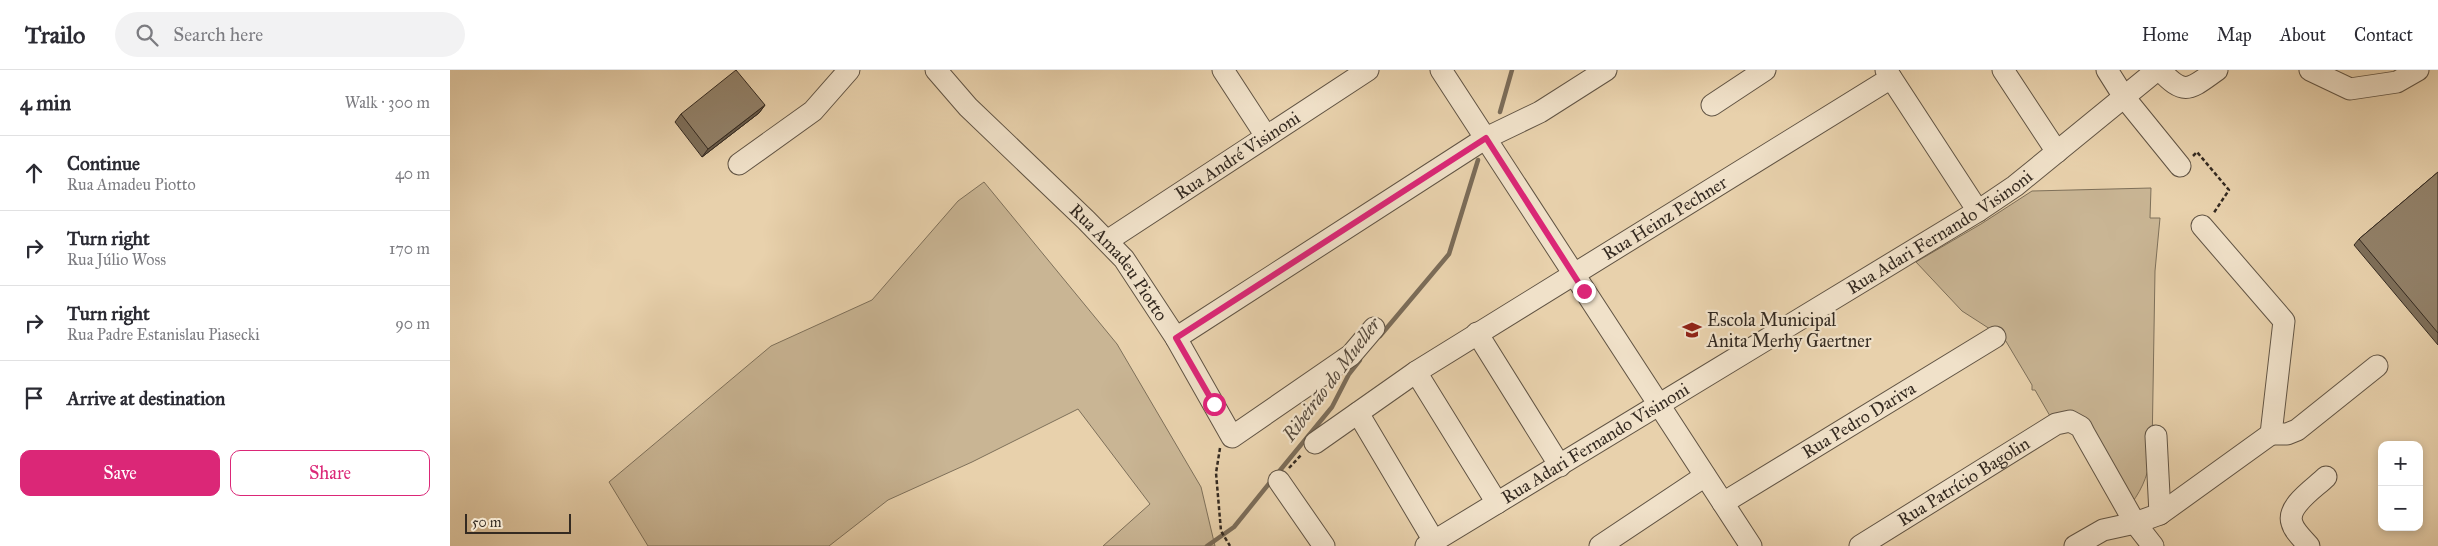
<!DOCTYPE html>
<html lang="en">
<head>
<meta charset="utf-8">
<style>
  body { margin:0; font-family:"IM FELL Great Primer",serif; background:#f2f2f3; color:#2b2b33 }
  .controls { position:absolute; right:15px; bottom:15px; display:grid; overflow:hidden; border-radius:10px; box-shadow:0 2px 8px #0003 }
  .controls button { width:45px; height:45px; display:grid; place-items:center; padding:0; border:0; border-bottom:1px solid #e1e1e2; background:#fff; color:#2b2b33; font:25px sans-serif }
  .scale { position:absolute; left:15px; bottom:12px; width:106px; box-sizing:border-box; padding-left:5px; border:2px solid #342a21; border-top:0; font-size:14px; line-height:18px; white-space:nowrap; color:#342a21; -webkit-text-stroke:4px #f0e1c9; paint-order:stroke }
  .stop { position:absolute; width:15px; height:15px; margin:-11px; border:4px solid #db2777; border-radius:50%; background:#fff }
  .stop.end { background:#db2777; border-color:#fff; box-shadow:0 1px 5px #0008 }
  .list { margin:0; padding:0; list-style:none }
  h2 { display:flex; justify-content:space-between; align-items:center; height:65px; margin:0; padding:0 20px; font-size:21px }
  h2 small { font-size:16px; font-weight:400; color:#7c7c81 }
  .list li { display:grid; grid-template-columns:32px 1fr auto; gap:15px; align-items:center; box-sizing:border-box; height:75px; padding:0 20px; border-top:1px solid #e1e1e2 }
  .list b { display:block; font-size:19px; white-space:nowrap }
  .list p { margin:0; font-size:16px; white-space:nowrap; color:#7c7c81 }
  .list em { font-size:16px; font-style:normal; color:#7c7c81 }
  .actions { display:flex; gap:10px; padding:15px 20px }
  .actions a { flex:1; padding:11px 0; border:1px solid #db2777; border-radius:10px; text-align:center; font-size:18px; color:#db2777 }
  .actions .main { background:#db2777; color:#fff }
  .icon { flex:none; width:28px; height:28px; fill:none; stroke:currentColor; stroke-width:2; stroke-linecap:round; stroke-linejoin:round }
  .map { position:relative; flex:none; width:1988px; height:476px; overflow:hidden }
  header { display:flex; align-items:center; gap:30px; box-sizing:border-box; height:70px; padding:0 25px; background:#fff; border-bottom:1px solid #e1e1e2 }
  header strong { font-size:24px }
  nav { display:flex; gap:28px; margin-inline-start:auto; font-size:18px }
  .search { width:350px; height:45px; background:#f2f2f3; display:flex; align-items:center; gap:12px; box-sizing:border-box; padding:0 18px; border-radius:28px; color:#7c7c81; font-size:19px }
  main { display:flex }
  aside { flex:1; background:#fff }
  .map>svg:first-child { display:block }
  .green { fill:#c9b594; stroke:#7e705a }
  .lines { fill:none; stroke-linecap:round; stroke-linejoin:round }
  .stream { stroke:#7b6c58; stroke-width:4.5 }
  .minor-casing { stroke:#615444; stroke-width:23 }
  .path { stroke:#342a21; stroke-width:2.5; stroke-dasharray:4 2.5; stroke-linecap:butt }
  .minor { stroke:#f0e1c9; stroke-width:21 }
  .wall { fill:#7e6f5a; stroke:#342a21 }
  .shaded-wall { fill:#665a4a; stroke:#342a21 }
  .building { fill:#928169; stroke:#342a21 }
  .route { stroke:#db2777; stroke-width:6 }
  .labels { text-anchor:middle; stroke-width:4.5; stroke-linejoin:round; paint-order:stroke }
  .street-label { font-size:18px; fill:#342a21; stroke:#f0e1c9 }
  .poi-label { font-size:18px; fill:#342a21; stroke:#f0e1c9; text-anchor:start }
  .water-label { font-size:19px; font-style:italic; fill:#584b3d; stroke:#f0e1c9 }
</style>
</head>
<body>
<header>
<strong>Trailo</strong>
<div class="search"><svg class="icon" aria-label="search" viewBox="0 0 24 24"><circle cx="10" cy="10" r="6"/><path d="M15 15l6 6"/></svg>Search here</div>
<nav><a>Home</a><a>Map</a><a>About</a><a>Contact</a></nav>
</header>
<main>
<aside>
<h2>4 min<small>Walk · 300 m</small></h2>
<ul class="list">
<li><svg class="icon" aria-label="ahead" viewBox="0 0 24 24"><path d="M12 20V5M6 11l6-6 6 6"/></svg><div><b>Continue</b><p>Rua Amadeu Piotto</p></div><em>40 m</em></li>
<li><svg class="icon" aria-label="right" viewBox="0 0 24 24"><path d="M7 20v-9h11M14 6l5 5-5 5"/></svg><div><b>Turn right</b><p>Rua Júlio Woss</p></div><em>170 m</em></li>
<li><svg class="icon" aria-label="right" viewBox="0 0 24 24"><path d="M7 20v-9h11M14 6l5 5-5 5"/></svg><div><b>Turn right</b><p>Rua Padre Estanislau Piasecki</p></div><em>90 m</em></li>
<li><svg class="icon" aria-label="arrive" viewBox="0 0 24 24"><path d="M6 21V4h12l-3 4 3 4H6"/></svg><div><b>Arrive at destination</b></div></li>
</ul>
<div class="actions"><a class="main">Save</a><a>Share</a></div>
</aside>
<div class="map">
<svg width="1988" height="476" viewBox="0 0 1988 476">
  <rect width="100%" height="100%" fill="#e8d1ac"/>
  <filter id="stains"><feTurbulence type="fractalNoise" baseFrequency=".004" numOctaves="4"/><feColorMatrix values="0 0 0 0 .2 0 0 0 0 .09 0 0 0 0 .02 0 0 0 .5 -.17"/></filter>
  <radialGradient id="worn" r=".72"><stop offset=".6" stop-color="#630" stop-opacity="0"/><stop offset="1" stop-color="#630" stop-opacity=".3"/></radialGradient>
  <g class="green">
    <path d="M534,112L667,274L751,417L765,476H653L700,434L628,339L522,392L438,430L379,476H198L159,412L321,276L422,230L508,131Z"/>
    <path d="M1701,118L1700,148H1710L1705,201L1702,380C1699,401 1694,417 1681,434L1637,350C1624,338 1615,342 1600,346L1585,320H1582V315L1554,268L1512,241L1466,192L1531,154L1582,121Z"/>
  </g>
  <g class="lines">
    <g class="stream">
      <path d="M1050,42L1062,0"/>
      <path d="M930,266L999,184L1028,90"/>
      <path d="M827,404L882,337L899,304L910,290"/>
      <path d="M757,476L784,457L822,410"/>
    </g>
    <g class="minor-casing">
      <g id="minor">
        <path id="s1" d="M486,0L518,37L636,150L674,189L726,268L782,367L901,285L924,258"/>
        <path d="M773,0L816,66"/>
        <path d="M991,0L1301,476"/>
        <path d="M1436,0L1528,141"/>
        <path d="M1553,0L1607,82"/>
        <path d="M1657,0L1674,27L1730,96"/>
        <path d="M1710,0C1735,27 1740,19 1767,0"/>
        <path d="M1860,0L1900,19L1947,12L1968,0"/>
        <path d="M1262,35L1315,0"/>
        <path d="M289,94L363,41L399,0"/>
        <path id="s2" d="M657,171L918,0"/>
        <path d="M1027,263L1110,396"/>
        <path d="M726,268L1036,68L1090,42L1156,0"/>
        <path d="M966,302L1047,433"/>
        <path d="M908,343L984,471"/>
        <path d="M1821,364H1837L1847,360L1927,296"/>
        <path d="M1706,366L1710,444"/>
        <path id="s3" d="M865,373L966,302L1441,8"/>
        <path d="M829,411L874,476"/>
        <path id="s4" d="M1273,433L1545,267"/>
        <path id="s5" d="M976,476L1528,141L1565,116L1707,0"/>
        <path d="M1150,476L1255,406"/>
        <path id="s6" d="M1410,476L1606,354L1620,351L1631,357L1634,363L1685,453L1703,476"/>
        <path d="M1625,476L1653,460L1685,453L1710,444L1821,364L1834,251L1752,156"/>
        <path d="M1859,476C1853,469 1844,461 1842,453C1836,436 1865,418 1876,407"/>
      </g>
    </g>
    <g class="path">
      <path d="M1743,86L1747,82L1779,120L1763,144"/>
      <path d="M770,378L766,403L771,461L780,476"/>
      <path d="M839,398L852,384"/>
    </g>
    <use href="#minor" class="minor"/>
  </g>
  <g class="wall">
    <path d="M315,35L309,43L252,87L225,52L231,44Z"/>
    <path d="M1988,102V275L1904,175L1909,169Z"/>
  </g>
  <path class="shaded-wall" d="M315,35L309,43L252,87L258,79Z"/>
  <g class="building">
    <path d="M286,0L315,35L258,79L231,44Z"/>
    <path d="M1988,102V263L1909,169Z"/>
  </g>
  <g class="lines">
    <path class="route" d="M764,334L726,268L1036,68L1134,221"/>
  </g>
  <defs>
    <g id="school-bare" transform="scale(1.5)"><path d="M0-5L7-2L0 1L-7-2ZM-4 1L0 2.5L4 1V4Q0 6-4 4Z" fill="#8f2418" stroke="#f0e1c9" stroke-width="2.5" paint-order="stroke"/></g>
  </defs>
  <g fill-rule="evenodd">
    <use href="#school-bare" x="1242" y="260"/>
  </g>
  <g class="labels">
    <g class="street-label">
      <text dy="6" stroke="none"><textPath href="#s2" startOffset="156">Rua André Visinoni</textPath></text>
      <text dy="6" stroke="none"><textPath href="#s3" startOffset="416">Rua Heinz Pechner</textPath></text>
      <text dy="6" stroke="none"><textPath href="#s5" startOffset="602">Rua Adari Fernando Visinoni</textPath></text>
      <text dy="6" stroke="none"><textPath href="#s1" startOffset="266">Rua Amadeu Piotto</textPath></text>
      <text dy="6" stroke="none"><textPath href="#s4" startOffset="159">Rua Pedro Dariva</textPath></text>
      <text dy="6" stroke="none"><textPath href="#s5" startOffset="198">Rua Adari Fernando Visinoni</textPath></text>
      <text dy="6" stroke="none"><textPath href="#s6" startOffset="122">Rua Patrício Bagolin</textPath></text>
    </g>
    <g class="poi-label">
      <text x="1257" y="256">Escola Municipal<tspan x="1257" dy="21">Anita Merhy Gaertner</tspan></text>
    </g>
    <g class="water-label">
      <text transform="translate(881 309) rotate(-53)" y="7">Ribeirão do Mueller</text>
    </g>
  </g>
  <rect width="100%" height="100%" filter="url(#stains)"/>
  <rect width="100%" height="100%" fill="url(#worn)"/>
</svg>
<div class="controls">
<button>+</button>
<button>−</button>
</div>
<div class="scale">50 m</div>
<div class="stop" style="left:764px;top:334px"></div>
<div class="stop end" style="left:1134px;top:221px"></div>
</div>
</main>
</body>
</html>
